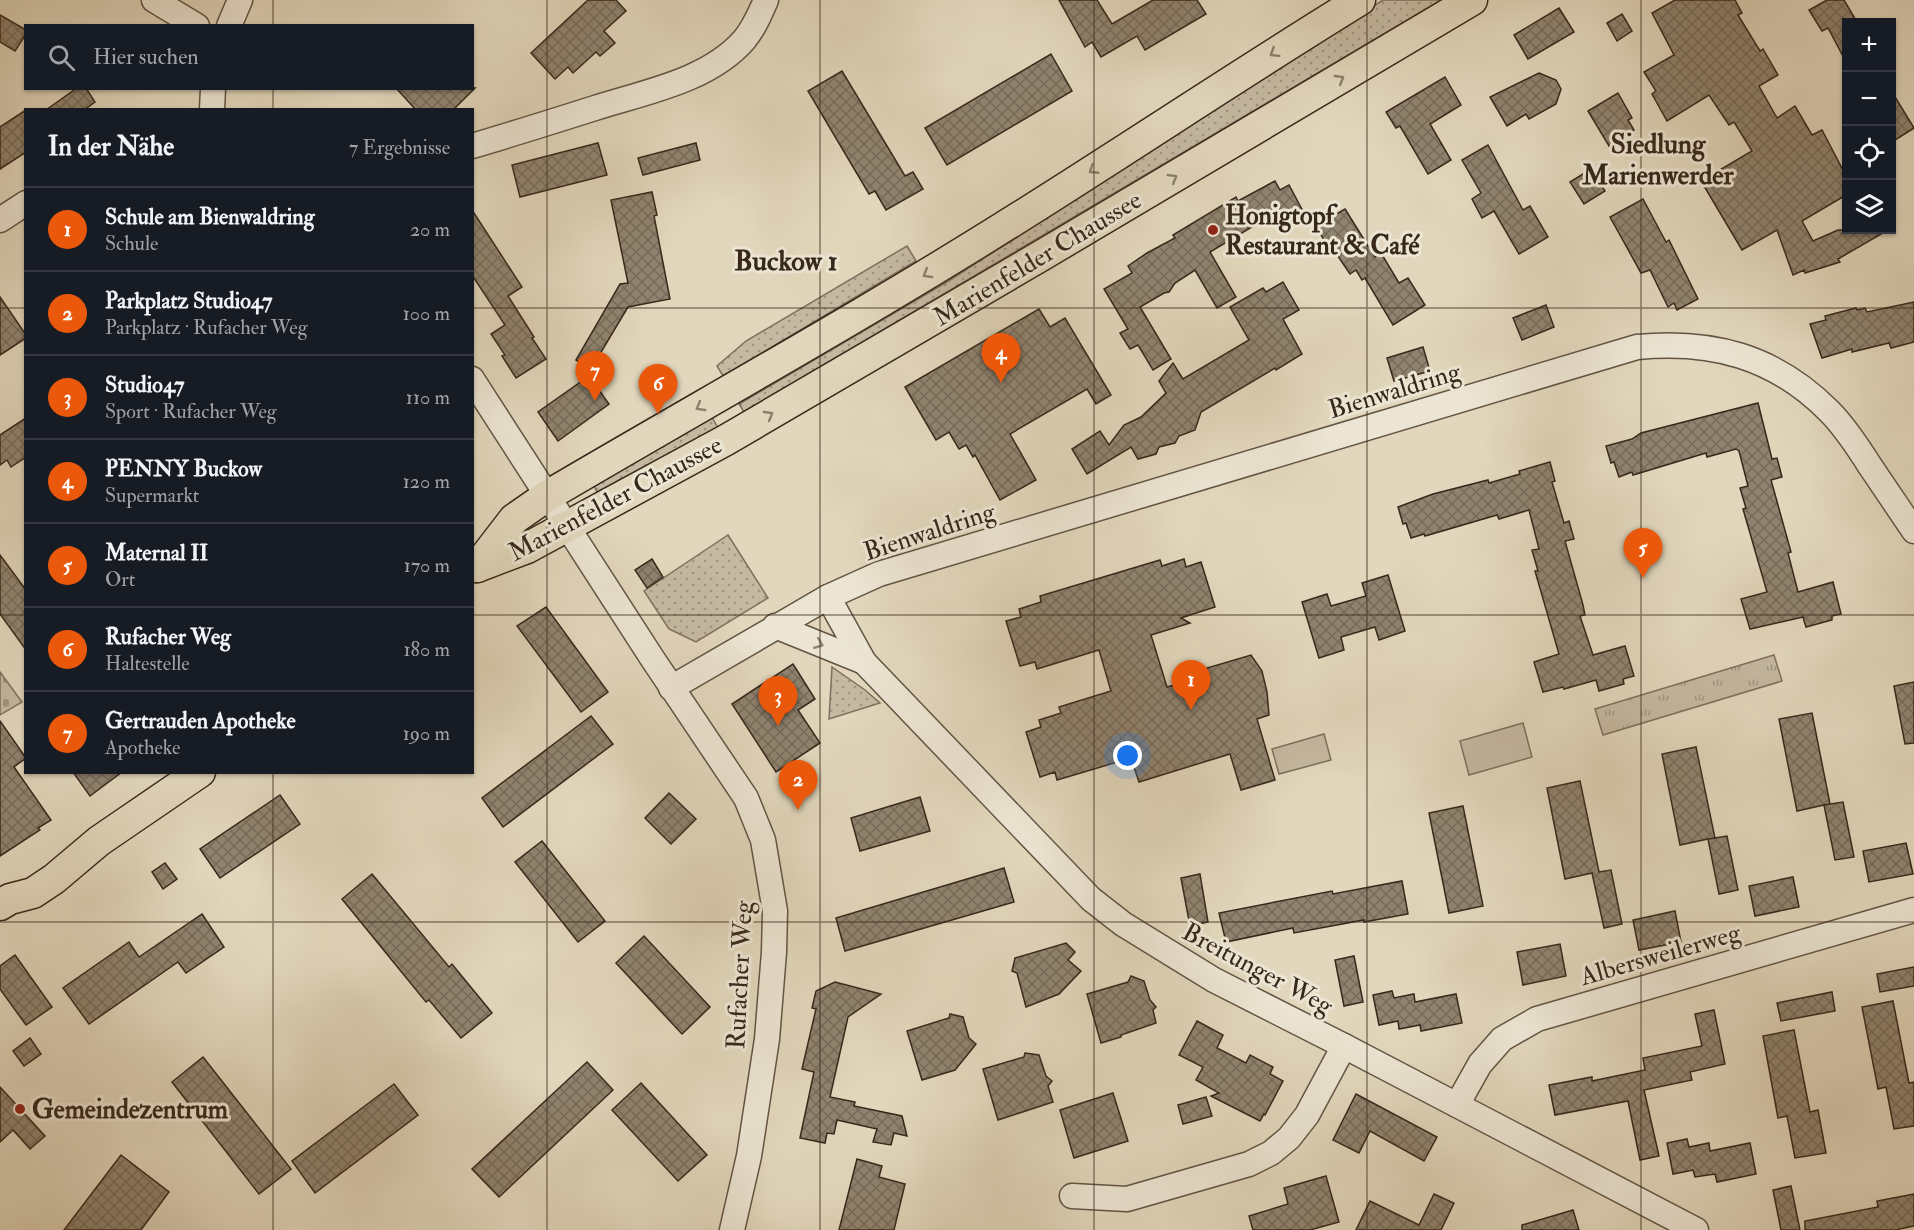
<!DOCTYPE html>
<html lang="de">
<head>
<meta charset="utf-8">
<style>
  body { margin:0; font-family:"IM FELL Double Pica",serif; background:#20242c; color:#f1f3f6 }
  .controls { position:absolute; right:18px; top:18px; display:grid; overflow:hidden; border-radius:0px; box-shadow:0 2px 4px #0004 }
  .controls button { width:54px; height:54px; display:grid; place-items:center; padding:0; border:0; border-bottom:2px solid #363941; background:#171b24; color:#f1f3f6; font:30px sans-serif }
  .you { position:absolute; left:1128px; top:756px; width:21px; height:21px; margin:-15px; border:4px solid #fff; border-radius:50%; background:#1a73e8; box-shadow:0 0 0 9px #1a73e833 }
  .badge { display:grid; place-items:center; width:39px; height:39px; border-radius:50%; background:#ea580c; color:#fff; font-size:20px; font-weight:700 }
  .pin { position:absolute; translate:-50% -50px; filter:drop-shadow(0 2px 3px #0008) }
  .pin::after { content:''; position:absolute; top:32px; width:21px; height:18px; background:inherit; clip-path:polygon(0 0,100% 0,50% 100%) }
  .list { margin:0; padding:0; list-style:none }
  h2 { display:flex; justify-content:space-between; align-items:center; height:78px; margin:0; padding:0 24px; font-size:26px }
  h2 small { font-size:20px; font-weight:400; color:#9ea1a6 }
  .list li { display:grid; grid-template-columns:39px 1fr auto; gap:18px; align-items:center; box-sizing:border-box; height:84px; padding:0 24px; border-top:2px solid #363941 }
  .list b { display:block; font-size:22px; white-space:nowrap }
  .list p { margin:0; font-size:20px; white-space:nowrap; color:#9ea1a6 }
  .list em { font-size:20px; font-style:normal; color:#9ea1a6 }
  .icon { flex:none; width:33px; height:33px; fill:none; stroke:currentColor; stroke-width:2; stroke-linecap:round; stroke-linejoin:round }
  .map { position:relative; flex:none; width:1914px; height:1230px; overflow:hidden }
  .search { position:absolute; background:#171b24; box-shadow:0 2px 4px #0004; left:24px; top:24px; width:450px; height:66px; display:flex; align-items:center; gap:15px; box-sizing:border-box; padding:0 21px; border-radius:0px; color:#9ea1a6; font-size:22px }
  .panel { position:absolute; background:#171b24; box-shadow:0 2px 4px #0004; left:24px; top:108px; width:450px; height:666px; border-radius:0px }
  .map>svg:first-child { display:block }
  .grass { fill:url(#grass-dots); stroke:#7e705e; stroke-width:1.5 }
  .cemetery { fill:url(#cemetery-stones); stroke:#7e705e; stroke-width:1.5 }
  .park { fill:url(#park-tufts); stroke:#7e705e; stroke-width:1.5 }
  .pitch { fill:#c5b9a1; stroke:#7e705e; stroke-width:1.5 }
  .building { fill:url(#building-cross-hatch); stroke:#37281b; stroke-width:1.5 }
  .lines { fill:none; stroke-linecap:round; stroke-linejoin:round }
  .minor-casing { stroke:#625443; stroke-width:27 }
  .major-casing { stroke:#37281b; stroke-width:33 }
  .minor { stroke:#ece5d3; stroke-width:24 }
  .major { stroke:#e2d7bc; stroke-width:30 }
  .oneway { stroke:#8c806c }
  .oneway2 { stroke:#928677 }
  .grid { fill:none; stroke:#37281b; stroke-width:1.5; stroke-opacity:0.55 }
  .poi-dot { fill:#8f2418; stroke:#ece5d3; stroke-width:2 }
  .labels { text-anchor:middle; stroke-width:6; stroke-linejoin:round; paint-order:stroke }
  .poi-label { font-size:26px; font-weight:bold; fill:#37281b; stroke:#ece5d3; text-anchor:start }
  .street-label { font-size:26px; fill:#37281b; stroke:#ece5d3 }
  .neighbourhood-label { font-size:27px; font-weight:bold; fill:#37281b; stroke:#ece5d3 }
  .quarter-label { font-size:28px; font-weight:bold; fill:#37281b; stroke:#ece5d3 }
</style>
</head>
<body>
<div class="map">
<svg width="1914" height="1230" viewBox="0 0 1914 1230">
  <defs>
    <pattern id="grass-dots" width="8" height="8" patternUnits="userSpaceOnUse" patternTransform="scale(1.5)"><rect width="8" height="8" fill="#c5b9a1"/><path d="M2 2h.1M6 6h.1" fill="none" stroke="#a19682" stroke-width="1.8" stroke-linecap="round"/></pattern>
    <pattern id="cemetery-stones" width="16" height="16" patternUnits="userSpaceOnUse" patternTransform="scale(1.5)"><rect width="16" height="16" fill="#c5b9a1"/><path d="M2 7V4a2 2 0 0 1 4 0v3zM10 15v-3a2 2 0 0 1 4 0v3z" fill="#a19682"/></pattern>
    <pattern id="park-tufts" width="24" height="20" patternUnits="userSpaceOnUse" patternTransform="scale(1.5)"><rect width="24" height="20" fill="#c5b9a1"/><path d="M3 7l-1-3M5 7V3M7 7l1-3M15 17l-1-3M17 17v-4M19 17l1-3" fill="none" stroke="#a19682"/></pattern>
    <pattern id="building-cross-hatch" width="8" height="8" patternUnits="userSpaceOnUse" patternTransform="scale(1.5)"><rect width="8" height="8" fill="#90836f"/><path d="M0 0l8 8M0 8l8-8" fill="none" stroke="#766b5a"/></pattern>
  </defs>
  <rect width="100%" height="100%" fill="#e2d7bc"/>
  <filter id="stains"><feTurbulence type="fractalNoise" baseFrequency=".00333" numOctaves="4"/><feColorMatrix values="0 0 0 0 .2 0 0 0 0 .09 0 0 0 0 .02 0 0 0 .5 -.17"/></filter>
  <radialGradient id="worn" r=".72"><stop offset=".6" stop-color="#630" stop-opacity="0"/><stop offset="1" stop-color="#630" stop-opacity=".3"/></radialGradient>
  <g class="grass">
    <path d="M1383,0H1441L744,412L739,404L947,282Z"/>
    <path d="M907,246L916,261L723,376L717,366L746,341Z"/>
    <path d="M712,417L718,428L597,492L594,486Z"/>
    <path d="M728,535L768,598L696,642L669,629L644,591Z"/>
    <path d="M832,667L865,690L880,703L829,719Z"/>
  </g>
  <path class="cemetery" d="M0,672L22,702L0,715Z"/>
  <path class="park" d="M1774,655L1782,681L1603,735L1595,709Z"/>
  <g class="pitch">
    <path d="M1523,723L1532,757L1469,775L1460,741Z"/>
    <path d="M1324,734L1331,760L1279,774L1272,749Z"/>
  </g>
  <g class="building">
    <path d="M588,0H616L626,11L604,31L615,43L600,56L596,52L573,73L568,67L555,79L531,53Z"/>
    <path d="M1059,0H1097L1112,24L1153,0H1197L1206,14L1145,50L1137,36L1101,57L1092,42L1085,47Z"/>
    <path d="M1675,0H1735L1742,13L1738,15L1760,51L1763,49L1778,75L1759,86L1777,118L1795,106L1812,135L1822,130L1846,176V195L1802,221L1813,241L1838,230H1888L1838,259L1840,262L1805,273L1804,270L1793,275L1777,230L1742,250L1701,181L1752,151L1734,122L1729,125L1709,95L1667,121L1652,94L1656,91L1644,72L1674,55L1652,13Z"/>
    <path d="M1827,0H1844L1857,22H1846V62L1828,28L1822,31L1809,10Z"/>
    <path d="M1559,8L1574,32L1528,59L1514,35Z"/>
    <path d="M1622,14L1632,31L1617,41L1607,23Z"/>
    <path d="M0,15L26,30V34L15,51L0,42Z"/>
    <path d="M1051,54L1072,91L947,165L925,128Z"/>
    <path d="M842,71L905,176L913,172L923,189L886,210L875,191L869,194L808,91Z"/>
    <path d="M1539,73L1556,80L1561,89L1556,104L1529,119L1526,114L1507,126L1490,97Z"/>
    <path d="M1445,77L1461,105L1430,124L1451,160L1428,174L1400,126L1396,128L1386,112Z"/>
    <path d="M77,88H86L95,102L84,110H46Z"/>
    <path d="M396,88H475L453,110H416Z"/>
    <path d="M1892,92L1914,128L1892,142Z"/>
    <path d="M1618,93L1632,118L1628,120L1634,130L1609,146L1588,111Z"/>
    <path d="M26,110V152L0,169V127Z"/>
    <path d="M598,143L607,175L520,197L512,165Z"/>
    <path d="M696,143L700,160L643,175L638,158Z"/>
    <path d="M1488,145L1523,210L1530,206L1548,237L1519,254L1494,211L1482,218L1472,199L1481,193L1462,160Z"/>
    <path d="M1591,169L1605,191L1584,204L1570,182Z"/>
    <path d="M1275,181L1280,190L1289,185L1305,215L1279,230L1270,216L1210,252L1236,297L1217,308L1195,270L1175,283L1169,292L1164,293L1140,307L1171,359L1153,370L1138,345L1130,349L1120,333L1128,329L1104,289L1132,273L1128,266L1147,253L1175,238L1173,235L1236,197L1238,201Z"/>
    <path d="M652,192L657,215L654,216L670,299L628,307L591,369L576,360L620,284L628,283L611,200Z"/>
    <path d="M1643,199L1666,242L1669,240L1698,299L1677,310L1674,303L1668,307L1650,270L1641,273L1610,217Z"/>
    <path d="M1345,209L1375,257L1381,253L1399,283L1408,278L1425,305L1393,325L1365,278L1362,280L1356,270L1350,274L1331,246L1328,247L1316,226Z"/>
    <path d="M472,210L522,287L508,296L534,337L532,338L546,359L516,378L502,356L505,355L491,334L505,325L472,275Z"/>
    <path d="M1283,282L1299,310L1283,319L1302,354L1276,370L1275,368L1201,412L1195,430L1179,436L1175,443L1159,447L1156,454L1138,459L1131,447L1087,474L1072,449L1100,431L1109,445L1124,425L1141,417L1166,393L1159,381L1173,363L1183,379L1249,340L1230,307L1263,288L1266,292Z"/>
    <path d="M0,297L26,335V338L0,355Z"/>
    <path d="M1914,302V342L1891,348L1889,343L1852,352V349L1822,358L1810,324L1826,320L1825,316L1856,308L1857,310L1865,308L1867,312Z"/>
    <path d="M1546,305L1554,327L1522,340L1513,318Z"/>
    <path d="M1039,309L1050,327L1065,318L1111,395L1096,404L1087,389L1010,434L1036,480L1000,500L975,455L973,457L966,445L959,449L949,432L936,440L905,387Z"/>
    <path d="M1423,347L1430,371L1394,381L1387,358Z"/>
    <path d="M589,376L609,404L558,441L538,412Z"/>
    <path d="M1758,403L1772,459L1777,458L1782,477L1771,480L1791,552L1788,553L1798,592L1833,582L1841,614L1832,616V620L1806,627L1803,617L1750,629L1741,599L1767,592L1743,509L1746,508L1740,488L1748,486L1739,451L1736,449L1707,457L1706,453L1633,475L1632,472L1619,477L1614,462L1611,463L1606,446L1632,439L1641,433Z"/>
    <path d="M26,418V457L11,467L7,460L0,465V435Z"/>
    <path d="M1550,462L1555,481L1552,482L1564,523L1569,521L1574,539L1565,541L1583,605L1585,615L1580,616L1593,655L1625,646L1634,676L1623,679L1624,684L1599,691L1596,680L1564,689L1563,687L1543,692L1534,662L1559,654L1535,571H1538L1532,550L1539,549L1529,510L1499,519L1497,515L1425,536L1424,534L1411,538L1406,523L1403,524L1398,507L1433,494L1488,480L1489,483L1520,474L1519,471Z"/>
    <path d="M0,555L26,590V650L0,614Z"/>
    <path d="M652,559L663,577L647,588L635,570Z"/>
    <path d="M1184,559L1186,567L1201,562L1215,607L1181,618L1190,623L1151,635L1167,687L1199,678L1197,671L1251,655L1262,671L1267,692L1269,715L1257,719L1275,780L1241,790L1230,754L1139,782L1131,758L1057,780L1055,772L1040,777L1026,732L1041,727L1039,720L1061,713L1059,707L1111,691L1099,650L1037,669L1035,662L1020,666L1006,621L1021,617L1019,609L1041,602L1040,596L1160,560L1162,566Z"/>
    <path d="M1388,575L1405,631L1379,640L1375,627L1341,637L1344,650L1319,658L1302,602L1327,594L1331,606L1366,596L1362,583Z"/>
    <path d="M546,607L608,692L581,712L517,626Z"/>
    <path d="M793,664L815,699L798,710L820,743L776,772L732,704Z"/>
    <path d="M1914,682V743L1905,744L1894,686Z"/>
    <path d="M1812,713L1830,804L1824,805L1843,802L1854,857L1835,860L1824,805L1797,811L1779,719Z"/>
    <path d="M591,716L613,744L503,827L482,798Z"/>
    <path d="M0,721L26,758L14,767L51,820L38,828L40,830L0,856Z"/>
    <path d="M1696,747L1715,838L1708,839L1727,836L1738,890L1719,894L1708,839L1680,845L1662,754Z"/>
    <path d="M73,772H122L90,796Z"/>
    <path d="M1580,781L1599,872L1611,870L1622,924L1604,928L1592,873L1565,879L1547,788Z"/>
    <path d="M669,793L696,819L671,844L645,818Z"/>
    <path d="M280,795L300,824L220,878L200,849Z"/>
    <path d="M920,797L930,831L860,851L851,818Z"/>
    <path d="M1463,806L1483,906L1449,913L1429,813Z"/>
    <path d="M542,841L605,921L578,942L515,862Z"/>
    <path d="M1906,843L1913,874L1869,882L1863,851Z"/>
    <path d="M165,863L177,879L163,889L152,872Z"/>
    <path d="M1004,868L1014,902L845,951L836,918Z"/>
    <path d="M372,874L449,967L452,964L492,1013L461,1038L429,1000L426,1002L342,899Z"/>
    <path d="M1200,874L1208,922L1190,926L1181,878Z"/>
    <path d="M1793,877L1799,907L1755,916L1749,886Z"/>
    <path d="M1402,881L1408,914L1364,922V920L1294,933L1293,928L1226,942L1219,913L1332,891L1333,894Z"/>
    <path d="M1675,911L1681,942L1639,950L1633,920Z"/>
    <path d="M202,914L224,947L186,973L178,962L89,1024L63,988L129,942L139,957Z"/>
    <path d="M644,936L710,1007L682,1034L616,963Z"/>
    <path d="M1066,943L1075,952L1068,960L1081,971L1059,994L1026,1007L1017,973L1012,971L1015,958Z"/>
    <path d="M1560,944L1566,976L1523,985L1517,952Z"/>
    <path d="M15,955L52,1007L26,1025L0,989V966Z"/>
    <path d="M1354,956L1363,1002L1344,1006L1335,960Z"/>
    <path d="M1914,967V986L1880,992L1877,974Z"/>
    <path d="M1131,976L1144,981L1150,1000L1156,1007L1153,1010L1156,1023L1121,1035V1037L1101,1043L1087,994L1128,982Z"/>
    <path d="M835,982L881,994L848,1017L830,1097L855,1102L854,1106L902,1116L907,1136L894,1133L891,1145L873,1142L877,1129L837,1120L834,1134L827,1133L825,1143L800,1138L814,1072L802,1069L816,1009L812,1008L816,991Z"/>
    <path d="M1392,991L1394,998L1414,994L1415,1002L1456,994L1462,1023L1421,1031L1420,1025L1399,1029L1398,1021L1379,1025L1373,995Z"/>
    <path d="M1832,992L1835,1011L1781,1021L1777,1003Z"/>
    <path d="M1893,1001L1909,1083L1914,1082V1126L1894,1129L1886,1087L1878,1089L1862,1007Z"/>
    <path d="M1714,1010L1725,1064L1690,1072L1692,1080L1644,1090L1659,1156L1640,1160L1628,1101L1555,1115L1549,1085L1592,1077V1081L1645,1070L1643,1058L1702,1046L1695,1014Z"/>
    <path d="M950,1014L963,1017L969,1038L976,1044L955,1070L922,1080L907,1031L949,1018Z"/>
    <path d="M1197,1021L1223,1035L1217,1048L1246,1063L1250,1055L1273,1067L1270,1074L1283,1081L1265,1115L1264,1114L1260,1121L1211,1096L1219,1093L1196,1080L1203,1067L1179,1055Z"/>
    <path d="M1794,1030L1810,1112L1818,1110L1826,1153L1795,1158L1787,1116L1778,1118L1763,1036Z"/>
    <path d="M30,1038L41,1054L24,1066L13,1051Z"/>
    <path d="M1025,1053L1039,1055L1046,1076L1052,1081L1048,1086L1053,1102L998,1120L983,1069L1024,1057Z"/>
    <path d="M203,1057L291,1169L259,1194L172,1082Z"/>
    <path d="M587,1062L613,1090L499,1197L472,1169Z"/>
    <path d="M641,1083L707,1155L678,1181L612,1110Z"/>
    <path d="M394,1084L418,1115L315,1193L292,1161Z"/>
    <path d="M0,1087L45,1136L30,1149L13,1130L0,1142Z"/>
    <path d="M1113,1093L1128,1141L1074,1158L1060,1110Z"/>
    <path d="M1356,1094L1437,1137L1424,1161L1370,1131L1359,1153L1333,1140Z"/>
    <path d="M1206,1097L1212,1116L1183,1124L1178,1105Z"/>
    <path d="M1687,1139L1689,1147L1709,1143L1710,1151L1750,1143L1756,1174L1717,1182L1715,1174L1695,1177L1693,1170L1673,1174L1667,1143Z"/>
    <path d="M121,1155L169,1192L141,1230H64Z"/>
    <path d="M857,1159L882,1166L879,1177L905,1184L894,1230H839Z"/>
    <path d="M1326,1176L1339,1222L1310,1230H1253L1249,1216L1288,1204L1284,1188Z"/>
    <path d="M1791,1186L1800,1230H1781L1773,1190Z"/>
    <path d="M1434,1194L1454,1203L1441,1230H1356L1370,1201L1419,1225Z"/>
    <path d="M1914,1194V1226L1895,1230H1805V1221L1878,1207L1877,1201Z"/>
    <path d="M1573,1210L1579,1230H1522V1225Z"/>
  </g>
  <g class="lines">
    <g class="minor-casing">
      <g id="minor">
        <path d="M154,0L197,26"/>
        <path d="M229,26L240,0"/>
        <path d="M212,110L213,88"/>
        <path d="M472,146C513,134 554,121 595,108C645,92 708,81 744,40C754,28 760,14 766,0"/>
        <path d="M0,220L26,203"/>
        <path d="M472,379L652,658L746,798L763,840L775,911L774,952L767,1039L749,1156L732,1230"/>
        <path d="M828,597L864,662L1091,899L1123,924L1214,980L1344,1046L1696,1230"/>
        <path d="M775,626L864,662"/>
        <path d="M671,688L828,597L879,574L1637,347C1712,340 1774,356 1829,411C1845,427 1858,447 1870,466C1885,488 1899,509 1914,531"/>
        <path d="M1457,1105L1480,1064L1502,1039L1537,1019L1914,910"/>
        <path d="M1072,1196L1127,1199L1249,1164L1271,1153L1289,1138L1307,1115L1344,1046"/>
      </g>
    </g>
    <g class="major-casing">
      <g id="major">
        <path d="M477,567L527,548L726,440L1039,257L1472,0"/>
        <path d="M477,567L514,519L547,496C705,403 866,314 1021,216C1134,145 1246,70 1360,0"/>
        <path d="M0,905L10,899L33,893L54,879L99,841L200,772"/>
      </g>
    </g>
    <use href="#minor" class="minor"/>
    <use href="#major" class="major"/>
  </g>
  <defs><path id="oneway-chevron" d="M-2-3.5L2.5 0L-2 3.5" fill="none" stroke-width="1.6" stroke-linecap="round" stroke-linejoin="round" transform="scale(1.5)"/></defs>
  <g class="oneway">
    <use href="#oneway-chevron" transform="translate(1274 53) rotate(148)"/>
    <use href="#oneway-chevron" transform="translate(1340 79) rotate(-31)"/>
    <use href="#oneway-chevron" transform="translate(1093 170) rotate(147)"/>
    <use href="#oneway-chevron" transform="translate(1173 178) rotate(-31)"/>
    <use href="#oneway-chevron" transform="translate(927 274) rotate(149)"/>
    <use href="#oneway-chevron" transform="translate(700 407) rotate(150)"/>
    <use href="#oneway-chevron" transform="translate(769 415) rotate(-30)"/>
  </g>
  <use class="oneway2" href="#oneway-chevron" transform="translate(819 644) rotate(22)"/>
  <path class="grid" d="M273,0V26M547,0V1230M820,0V1230M1094,0V1230M1367,0V1230M1641,0V1230M273,88V110M0,308H26M472,308H1914M0,615H26M472,615H1914M273,772V1230M0,922H1914"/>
  <g class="poi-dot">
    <circle cx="1213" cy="230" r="6"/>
    <circle cx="20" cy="1109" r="6"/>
  </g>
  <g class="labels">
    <g class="poi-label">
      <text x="1225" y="224">Honigtopf<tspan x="1225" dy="30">Restaurant &amp; Café</tspan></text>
      <text x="32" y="1118">Gemeindezentrum</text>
    </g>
    <g class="street-label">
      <text transform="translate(1037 258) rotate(-31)" y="9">Marienfelder Chaussee</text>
      <text transform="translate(1394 390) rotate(-17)" y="9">Bienwaldring</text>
      <text transform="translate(615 498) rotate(-28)" y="9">Marienfelder Chaussee</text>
      <text transform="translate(929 531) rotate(-18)" y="9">Bienwaldring</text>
      <text transform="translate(1660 954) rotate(-16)" y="9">Albersweilerweg</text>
      <text transform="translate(1258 968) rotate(28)" y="9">Breitunger Weg</text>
      <text transform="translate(739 975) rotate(-87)" y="9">Rufacher Weg</text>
    </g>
    <g class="neighbourhood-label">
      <text x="1658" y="153">Siedlung<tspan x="1658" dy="31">Marienwerder</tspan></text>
    </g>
    <g class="quarter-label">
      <text x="786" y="270">Buckow 1</text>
    </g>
  </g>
  <rect width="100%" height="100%" filter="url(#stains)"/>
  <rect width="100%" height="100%" fill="url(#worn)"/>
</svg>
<div class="controls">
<button>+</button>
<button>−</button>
<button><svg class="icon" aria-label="locate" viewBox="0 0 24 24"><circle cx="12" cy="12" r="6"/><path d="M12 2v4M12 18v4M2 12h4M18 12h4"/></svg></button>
<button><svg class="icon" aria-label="layers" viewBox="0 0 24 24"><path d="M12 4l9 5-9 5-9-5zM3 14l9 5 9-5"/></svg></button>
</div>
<div class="you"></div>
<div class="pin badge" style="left:1191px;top:710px">1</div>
<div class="pin badge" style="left:798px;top:810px">2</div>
<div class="pin badge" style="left:778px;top:726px">3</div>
<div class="pin badge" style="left:1001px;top:383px">4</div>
<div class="pin badge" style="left:1643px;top:578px">5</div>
<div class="pin badge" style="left:658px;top:414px">6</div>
<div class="pin badge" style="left:595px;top:401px">7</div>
<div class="search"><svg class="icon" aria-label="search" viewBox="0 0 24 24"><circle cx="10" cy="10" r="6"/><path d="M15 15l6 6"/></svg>Hier suchen</div>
<section class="panel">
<h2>In der Nähe<small>7 Ergebnisse</small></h2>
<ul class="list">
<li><span class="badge">1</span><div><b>Schule am Bienwaldring</b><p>Schule</p></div><em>20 m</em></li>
<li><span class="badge">2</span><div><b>Parkplatz Studio47</b><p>Parkplatz · Rufacher Weg</p></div><em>100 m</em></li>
<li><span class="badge">3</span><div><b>Studio47</b><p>Sport · Rufacher Weg</p></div><em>110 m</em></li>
<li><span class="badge">4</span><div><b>PENNY Buckow</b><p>Supermarkt</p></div><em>120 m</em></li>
<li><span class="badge">5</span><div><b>Maternal II</b><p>Ort</p></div><em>170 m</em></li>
<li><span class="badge">6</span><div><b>Rufacher Weg</b><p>Haltestelle</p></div><em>180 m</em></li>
<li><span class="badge">7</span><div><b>Gertrauden Apotheke</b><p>Apotheke</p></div><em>190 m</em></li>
</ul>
</section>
</div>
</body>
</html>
